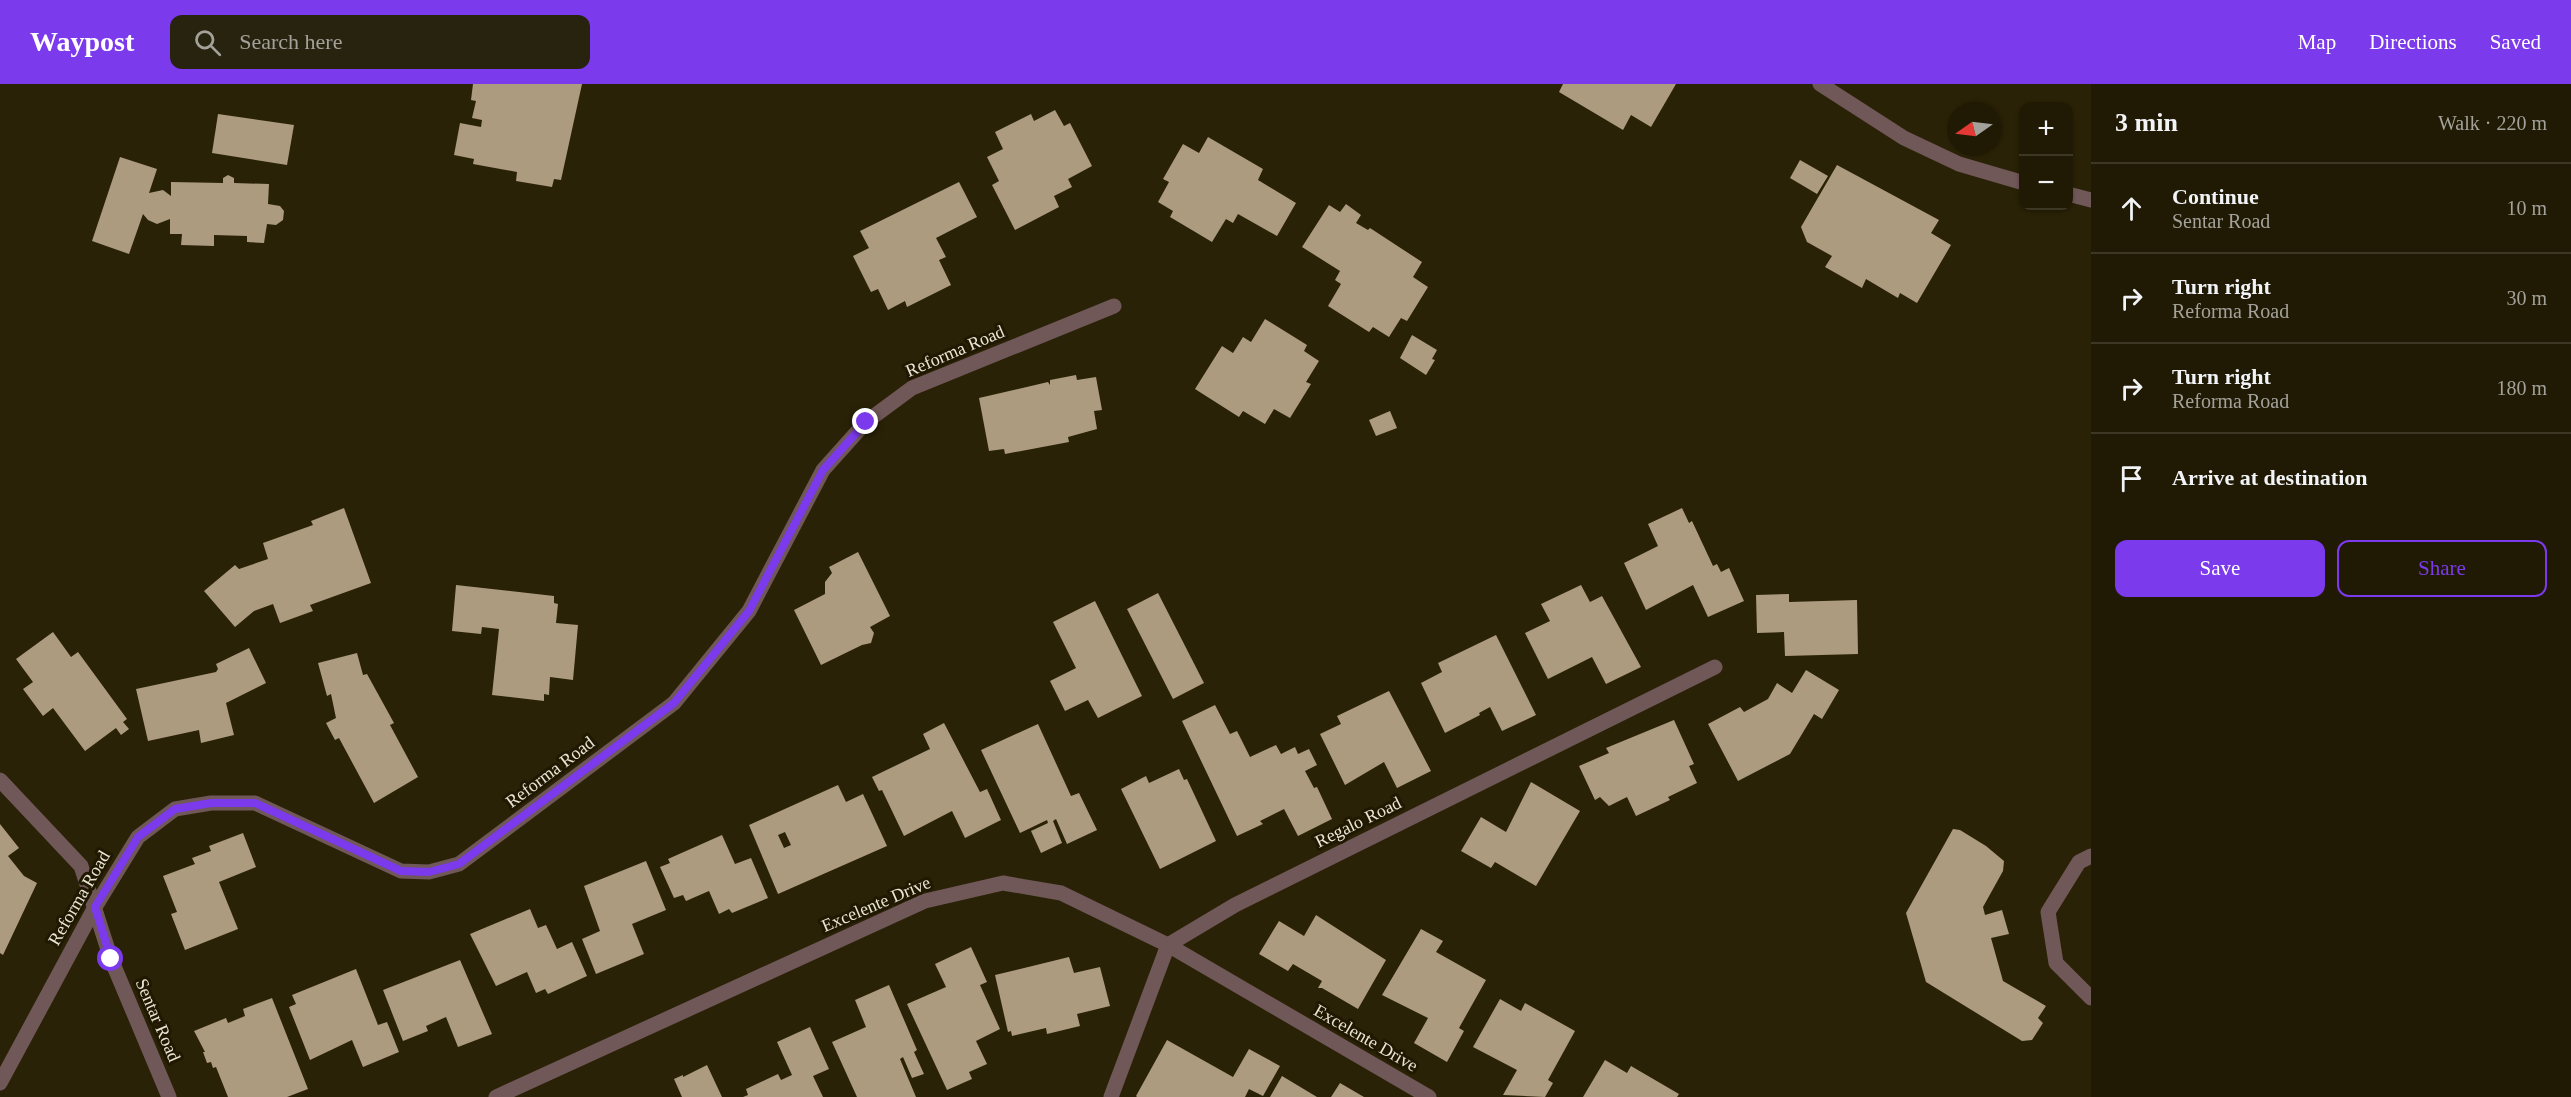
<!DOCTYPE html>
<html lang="en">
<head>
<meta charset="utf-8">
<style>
  body { margin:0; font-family:Georgia,serif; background:#28230e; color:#f1f3f6 }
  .controls { position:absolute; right:18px; top:18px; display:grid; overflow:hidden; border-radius:12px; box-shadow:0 2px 4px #0004 }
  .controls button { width:54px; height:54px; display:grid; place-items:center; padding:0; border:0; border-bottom:2px solid #3d3826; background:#201a04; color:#f1f3f6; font:30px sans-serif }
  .compass { position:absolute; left:1947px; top:18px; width:54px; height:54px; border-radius:50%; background:#201a04; box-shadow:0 2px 4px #0004; rotate:256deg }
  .stop { position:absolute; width:18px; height:18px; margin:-14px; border:4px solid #7c3aed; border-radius:50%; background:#fff }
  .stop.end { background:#7c3aed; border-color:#fff; box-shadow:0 2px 6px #0008 }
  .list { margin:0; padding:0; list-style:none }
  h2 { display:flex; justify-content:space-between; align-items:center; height:78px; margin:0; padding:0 24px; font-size:26px }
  h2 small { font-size:20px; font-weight:400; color:#a2a19a }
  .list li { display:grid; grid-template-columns:39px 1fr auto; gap:18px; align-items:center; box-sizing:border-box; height:90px; padding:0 24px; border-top:2px solid #3d3826 }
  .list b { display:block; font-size:22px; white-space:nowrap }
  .list p { margin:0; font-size:20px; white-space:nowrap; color:#a2a19a }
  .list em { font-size:20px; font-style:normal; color:#a2a19a }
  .actions { display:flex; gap:12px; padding:18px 24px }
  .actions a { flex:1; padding:14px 0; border:2px solid #7c3aed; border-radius:12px; text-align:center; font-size:21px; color:#7c3aed }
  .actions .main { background:#7c3aed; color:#fff }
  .icon { flex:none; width:33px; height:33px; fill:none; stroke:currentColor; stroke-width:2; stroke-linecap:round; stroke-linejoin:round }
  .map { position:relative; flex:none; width:2091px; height:1013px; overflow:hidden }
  header { display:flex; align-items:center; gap:36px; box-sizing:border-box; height:84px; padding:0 30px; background:#7c3aed; color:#fff }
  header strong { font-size:28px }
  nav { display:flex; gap:33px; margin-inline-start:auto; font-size:21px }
  .search { width:420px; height:54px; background:#28230e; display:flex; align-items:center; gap:15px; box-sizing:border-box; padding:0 21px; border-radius:12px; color:#a2a19a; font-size:22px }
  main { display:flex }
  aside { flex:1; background:#201a04 }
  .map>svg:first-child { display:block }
  .building { fill:#ad9b7f; fill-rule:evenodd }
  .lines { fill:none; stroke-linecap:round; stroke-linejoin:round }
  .street { stroke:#705758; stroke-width:15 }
  .route { stroke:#7c3aed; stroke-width:8 }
  .labels { text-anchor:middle; stroke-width:6; stroke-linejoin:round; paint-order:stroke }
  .street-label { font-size:18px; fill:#eae5d5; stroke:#201800 }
</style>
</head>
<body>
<header>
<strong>Waypost</strong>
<div class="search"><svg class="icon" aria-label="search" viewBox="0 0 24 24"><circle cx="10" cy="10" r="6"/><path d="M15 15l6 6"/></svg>Search here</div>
<nav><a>Map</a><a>Directions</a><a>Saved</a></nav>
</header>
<main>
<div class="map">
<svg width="2091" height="1013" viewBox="0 0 2091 1013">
  <rect width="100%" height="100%" fill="#2a2206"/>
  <g class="building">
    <path d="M473,0H582L561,96L554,95L552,103L516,97L517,88L473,80L474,75L454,71L460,39L481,43L482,36L472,34L476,17L471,16Z"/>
    <path d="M1563,0H1676L1651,43L1631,31L1623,46L1559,8Z"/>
    <path d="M1055,26L1064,42L1070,39L1092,82L1068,95L1072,103L1054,112L1059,123L1015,146L992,101L999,97L987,73L1003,65L995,48L1031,30L1034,37Z"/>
    <path d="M218,30L294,41L287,81L212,69Z"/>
    <path d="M1208,53L1263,85L1258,96L1296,119L1277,152L1238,130L1233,139L1226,135L1212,158L1170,133L1173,127L1158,118L1169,98L1163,95L1183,60L1199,69Z"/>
    <path d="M120,73L157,85L149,109L163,106L171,112V98L223,99V94L228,91L234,94V99L269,100L268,120L280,122L284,127L283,136L276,141L267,140L264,159L247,158V152L214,151V162L181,161L182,150H170V135L157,140L148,136L143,130L129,170L92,157Z"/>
    <path d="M1800,76L1828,92L1817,110L1790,94Z"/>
    <path d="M1837,81L1939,136L1931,149L1951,161L1917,219L1900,209L1898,214L1866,195L1862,204L1825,183L1832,172L1807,158L1801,143Z"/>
    <path d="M959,98L977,133L936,154L946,173L939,176L951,201L907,223L905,217L888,226L878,205L871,208L853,172L869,164L860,147Z"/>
    <path d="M1346,120L1361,131L1356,139L1368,146L1370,144L1422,178L1413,193L1428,203L1407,237L1401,234L1389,253L1373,243L1369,248L1328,222L1341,200L1335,196L1340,187L1302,163L1329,121L1340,128Z"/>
    <path d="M1265,235L1307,261L1304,267L1319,277L1306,298L1311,300L1290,334L1274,325L1265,340L1243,327L1239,333L1195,305L1222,262L1233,269L1243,253L1251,258Z"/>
    <path d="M1412,251L1437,266L1432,275L1435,276L1426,291L1400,274Z"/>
    <path d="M1076,291L1077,296L1096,293L1102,326L1094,327L1097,345L1068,353L1069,358L1005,370L1004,365L989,367L979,314L1048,298L1050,301V296Z"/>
    <path d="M1390,327L1397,344L1376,352L1369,336Z"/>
    <path d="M344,424L371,499L310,521L313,527L280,539L273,520L254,527L235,543L204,507L235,481L239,485L268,475L263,459L313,441L311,437Z"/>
    <path d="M1682,424L1689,439L1692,437L1713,482L1717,480L1721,488L1729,484L1744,517L1708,533L1693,501L1646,526L1624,479L1658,462L1648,440Z"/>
    <path d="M858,468L890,532L870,543L874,549L871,559L862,561L821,581L794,526L825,510V498L832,489L829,483Z"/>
    <path d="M456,501L554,512V519L558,520L556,539L578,541L573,596L550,593L549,611L544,610V617L492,611L499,545L482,543L481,550L452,547Z"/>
    <path d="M1581,501L1590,518L1602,512L1641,583L1606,600L1592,573L1548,595L1525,549L1550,537L1541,520Z"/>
    <path d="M1158,509L1204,599L1173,615L1127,525Z"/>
    <path d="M1789,510V518L1857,516L1858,570L1785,572L1784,548L1757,549L1756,511Z"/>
    <path d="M1095,517L1142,612L1098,634L1088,616L1065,627L1050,597L1076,584L1053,538Z"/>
    <path d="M53,548L71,573L78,568L127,635L123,638L129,645L121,651L116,644L85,667L53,624L43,632L23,605L33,598L16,575Z"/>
    <path d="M1496,551L1536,631L1502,647L1490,623L1479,629L1480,631L1445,649L1421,599L1442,588L1438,579Z"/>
    <path d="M249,564L266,599L226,619L234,651L201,659L199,646L148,657L136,605L216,588L218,585L216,580Z"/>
    <path d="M357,569L363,591L367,590L394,639L390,641L418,693L374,719L339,654L335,656L326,639L336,634L331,610L327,612L318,579Z"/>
    <path d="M1806,586L1839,606L1822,635L1814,630L1790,670L1738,697L1708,640L1740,623L1744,628L1768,615L1777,599L1792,609Z"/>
    <path d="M1389,607L1431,687L1397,704L1384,678L1345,701L1320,650L1341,640L1337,632Z"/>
    <path d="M1215,621L1230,650L1237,647L1250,673L1276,661L1281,670L1295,663L1298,670L1309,665L1317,681L1305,687L1314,704L1317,703L1332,735L1298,752L1284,725L1260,737L1263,740L1237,752L1182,637Z"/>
    <path d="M1674,636L1694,680L1689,682L1697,699L1668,713L1670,716L1636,732L1627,713L1609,722L1600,713L1595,716L1579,682L1609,669L1606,664Z"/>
    <path d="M944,639L980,708L987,705L1001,736L965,754L952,727L904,752L882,706L879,707L872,693L930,665L923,650Z"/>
    <path d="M1038,640L1071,712L1079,709L1097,746L1067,760L1056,735L1053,737L1062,759L1041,769L1031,747L1048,739L1047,736L1020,749L981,666Z"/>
    <path d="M1179,685L1184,696L1187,695L1216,757L1160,785L1121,705L1146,692L1149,699Z"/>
    <path d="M1531,698L1580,727L1536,802L1495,778L1491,784L1461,767L1481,733L1506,748Z"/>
    <path d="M838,701L846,718L863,710L887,762L778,810L749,741ZM785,748L791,761L784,764L778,751Z"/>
    <path d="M0,740L19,764L8,772L24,792L37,799L3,871L0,869Z"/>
    <path d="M1953,745L1960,746L1986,762L2004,777L2003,787L1983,823L1985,831L2002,826L2009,850L1991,854L2003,897L2046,922L2038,934L2043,939L2032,956L2022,957L1926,898L1906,829Z"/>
    <path d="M243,749L256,783L219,798L238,845L185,866L171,830L177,828L163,792L195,780L192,774L211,767L209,762Z"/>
    <path d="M722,751L735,780L751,774L768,814L732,829L729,825L719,830L709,807L686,817L683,811L674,814L660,783L670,779L668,775Z"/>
    <path d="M646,777L666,826L632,840L644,870L596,890L582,855L600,847L584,802Z"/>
    <path d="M530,825L538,844L546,841L557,865L572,858L587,892L548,910L545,905L536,909L527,888L496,902L470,850Z"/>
    <path d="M1316,831L1386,876L1358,925L1322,904H1318L1322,897L1293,880L1288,887L1259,870L1279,837L1304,852Z"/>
    <path d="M1421,845L1443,857L1436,868L1486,896L1459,944L1464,947L1447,978L1414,959L1428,934L1382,911Z"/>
    <path d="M971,863L987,898L980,901L1000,945L976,957L987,980L969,988L972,995L947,1006L907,920L946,903L935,880Z"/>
    <path d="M1069,873L1074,889L1100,883L1110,922L1077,930L1080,942L1047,950L1046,944L1012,952L1011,947L1008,948L995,891Z"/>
    <path d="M460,876L492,950L458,963L446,933L426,942L428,947L403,957L383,906Z"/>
    <path d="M356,885L378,941L387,938L399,968L363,983L352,956L310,976L289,923L296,920L292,911Z"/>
    <path d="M889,901L917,966L914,968L924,990L912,994L903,973L900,975L916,1013H857L832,958L866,943L855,916Z"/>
    <path d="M272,914L308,1005L287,1013H228L216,983L213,984L211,978L207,979L203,968H205L194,947L226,934L228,939L245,932L243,925Z"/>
    <path d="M1500,915L1521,927L1525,919L1575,947L1548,996L1553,999L1545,1013L1503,1011L1517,986L1473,963Z"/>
    <path d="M810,943L829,985L813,992L823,1013H743L748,1011L746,1005L778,990L781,996L792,991L777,958Z"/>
    <path d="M1167,956L1233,993L1249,965L1280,982L1263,1012L1249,1005L1245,1013H1137L1136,1012Z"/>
    <path d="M1605,976L1627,989L1631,982L1679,1010L1677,1013H1583Z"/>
    <path d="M707,981L722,1013H682L674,995L683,991V993Z"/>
    <path d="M1282,992L1317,1013H1270Z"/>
    <path d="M1340,999L1364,1013H1331Z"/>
  </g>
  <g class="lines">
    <g class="street">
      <path d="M1820,0L1904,54L1959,80L2024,99"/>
      <path d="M2068,110L2091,116"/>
      <path d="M0,696L81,782L111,875L169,1013"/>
      <path d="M2091,772L2079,778L2048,828L2056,879L2091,914"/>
      <path d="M0,999L95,823L138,753L175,725L211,719H255L401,787L429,788L459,780L674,619L749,527L823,386L866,338L912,304L1114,222"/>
      <path d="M496,1013L925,817L1003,799L1061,809L1168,861L1429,1013"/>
      <path d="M1111,1013L1168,861L1235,821L1715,583"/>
    </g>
  </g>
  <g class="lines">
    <path class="route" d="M111,875L95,823L138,753L175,725L211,719H255L401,787L429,788L459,780L674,619L749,527L823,386L866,338"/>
  </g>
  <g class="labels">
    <g class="street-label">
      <text transform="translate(955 267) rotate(-23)" y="6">Reforma Road</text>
      <text transform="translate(550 688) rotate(-37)" y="6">Reforma Road</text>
      <text transform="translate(1358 738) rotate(-26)" y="6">Regalo Road</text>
      <text transform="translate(79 814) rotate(-60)" y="6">Reforma Road</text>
      <text transform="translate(876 820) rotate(-23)" y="6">Excelente Drive</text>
      <text transform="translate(158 936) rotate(67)" y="6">Sentar Road</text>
      <text transform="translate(1366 954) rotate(30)" y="6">Excelente Drive</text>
    </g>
  </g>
</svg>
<div class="controls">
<button>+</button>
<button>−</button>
</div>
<svg class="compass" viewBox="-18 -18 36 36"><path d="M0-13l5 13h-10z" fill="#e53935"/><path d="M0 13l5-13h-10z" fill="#a2a19a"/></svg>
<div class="stop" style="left:111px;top:875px"></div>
<div class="stop end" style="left:866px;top:338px"></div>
</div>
<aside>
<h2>3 min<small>Walk · 220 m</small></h2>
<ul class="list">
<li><svg class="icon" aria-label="ahead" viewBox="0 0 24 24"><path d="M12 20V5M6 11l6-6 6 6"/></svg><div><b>Continue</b><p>Sentar Road</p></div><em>10 m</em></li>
<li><svg class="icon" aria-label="right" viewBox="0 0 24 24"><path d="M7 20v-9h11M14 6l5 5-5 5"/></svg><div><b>Turn right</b><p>Reforma Road</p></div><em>30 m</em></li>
<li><svg class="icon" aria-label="right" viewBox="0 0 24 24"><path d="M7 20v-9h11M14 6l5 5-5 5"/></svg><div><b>Turn right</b><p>Reforma Road</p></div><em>180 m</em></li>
<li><svg class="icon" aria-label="arrive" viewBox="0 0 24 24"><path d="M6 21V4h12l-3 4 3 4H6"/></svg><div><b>Arrive at destination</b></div></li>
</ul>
<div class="actions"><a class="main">Save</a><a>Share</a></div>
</aside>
</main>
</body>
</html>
